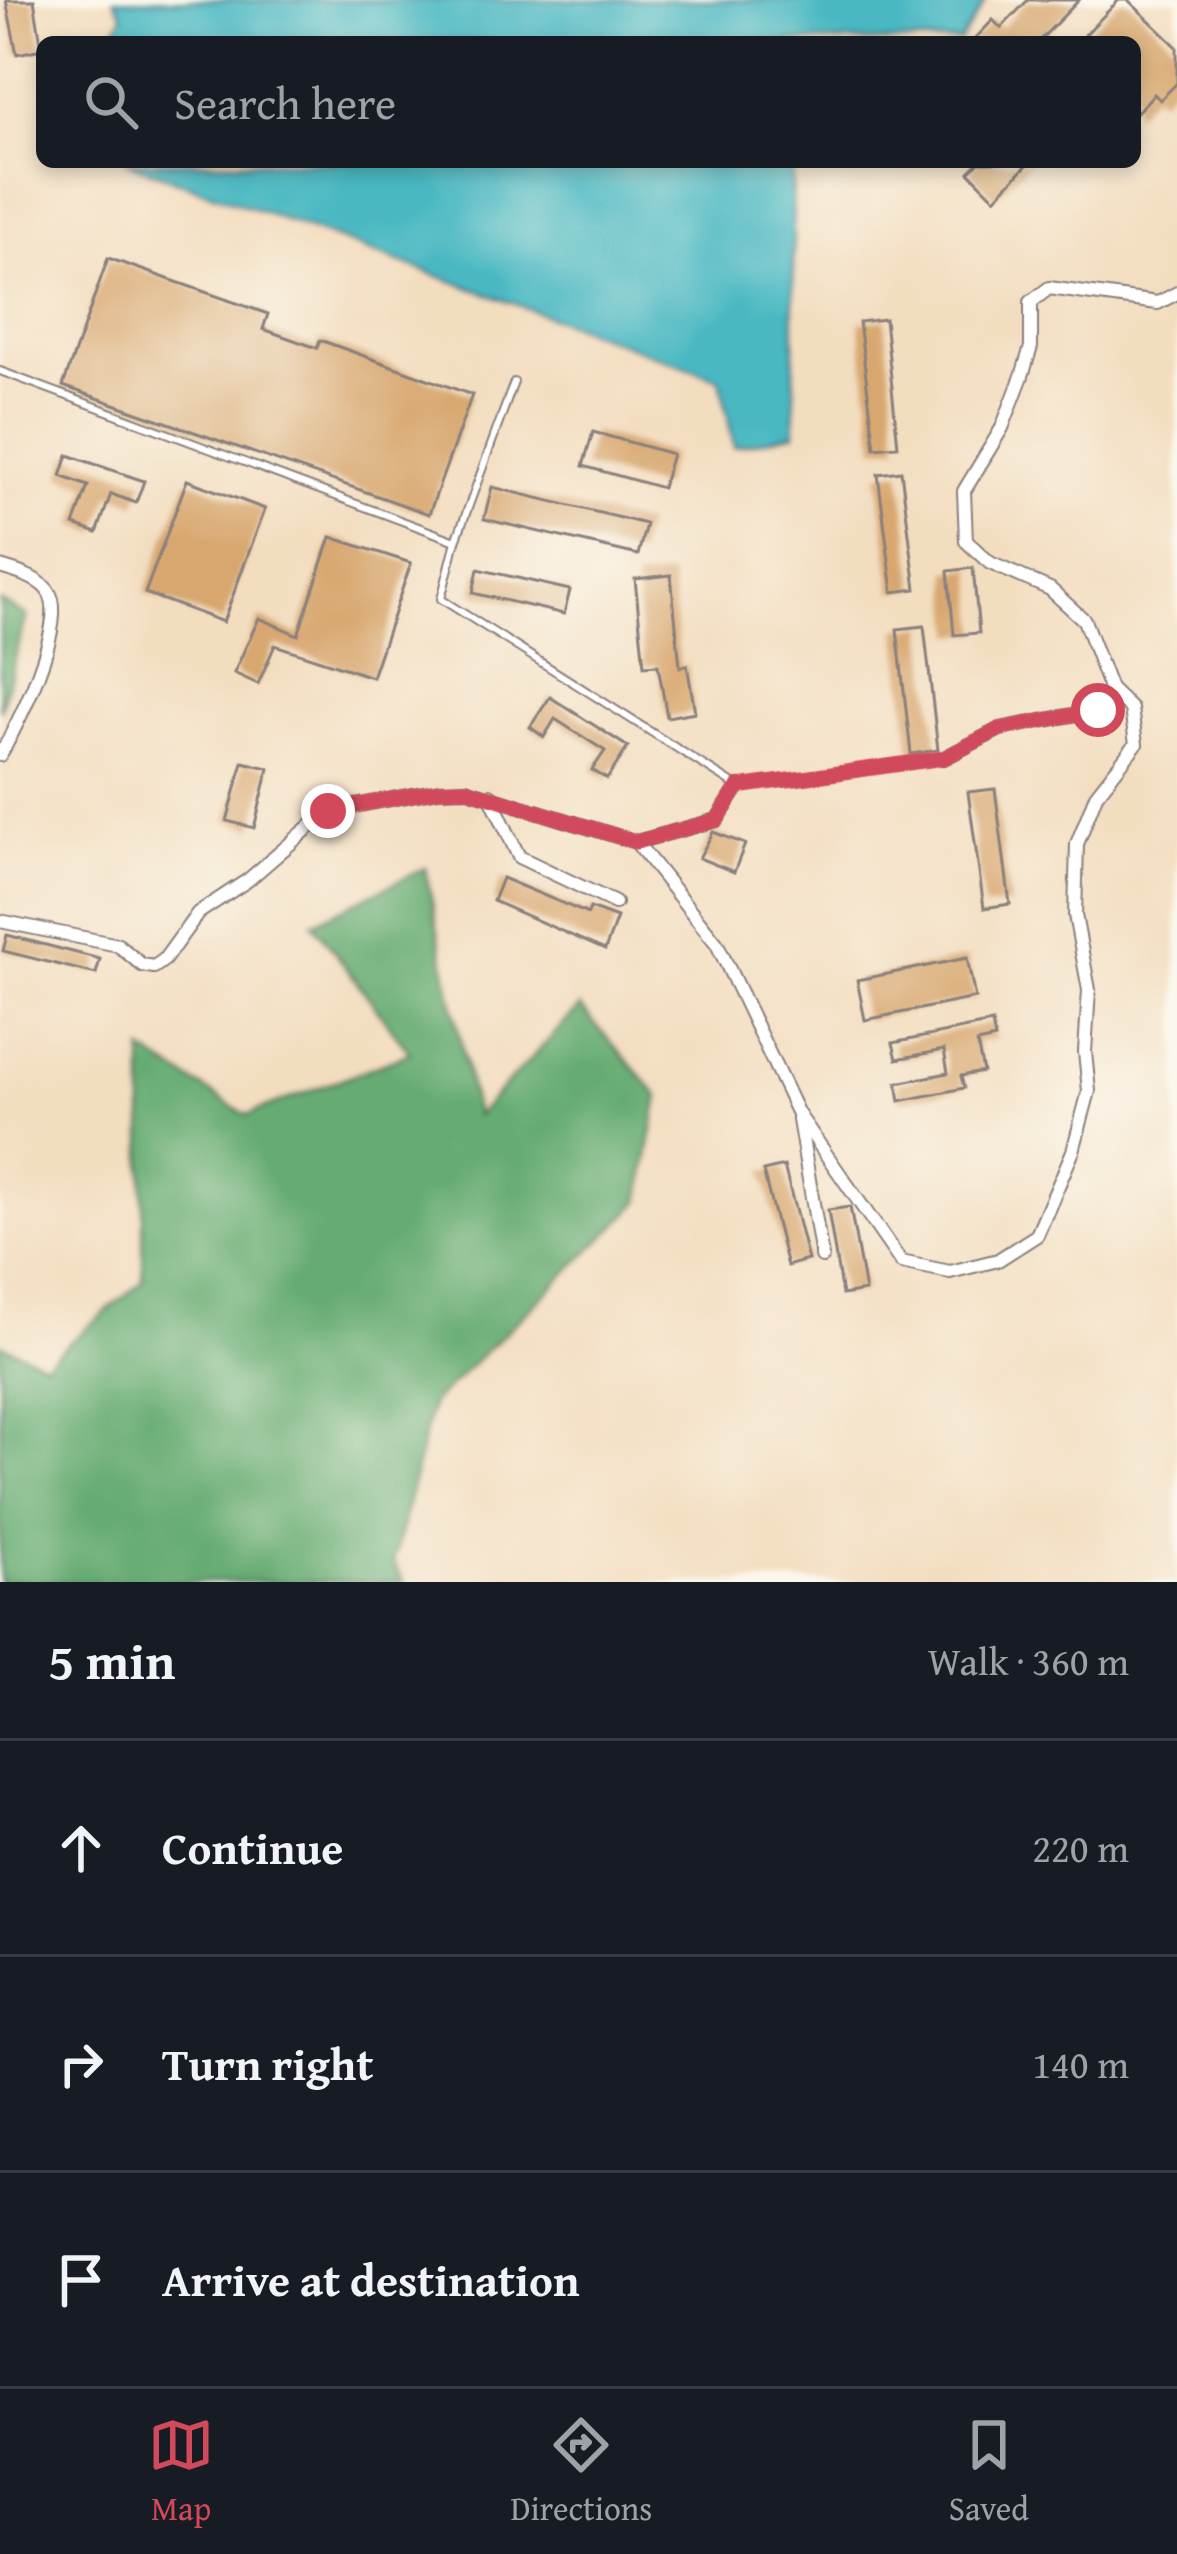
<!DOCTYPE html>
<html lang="en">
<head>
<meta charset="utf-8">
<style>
  body { margin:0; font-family:"Gentium Book Plus",serif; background:#242831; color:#f1f3f6 }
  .stop { position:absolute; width:36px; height:36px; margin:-27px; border:9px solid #d1495b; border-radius:50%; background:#fff }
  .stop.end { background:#d1495b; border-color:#fff; box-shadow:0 3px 12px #0008 }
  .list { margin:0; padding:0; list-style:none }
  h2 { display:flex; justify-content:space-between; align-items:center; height:156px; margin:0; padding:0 48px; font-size:51px }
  h2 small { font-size:39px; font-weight:400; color:#9ea1a6 }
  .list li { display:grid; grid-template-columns:78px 1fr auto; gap:36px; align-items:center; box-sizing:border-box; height:216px; padding:0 48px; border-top:3px solid #363941 }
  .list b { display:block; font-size:45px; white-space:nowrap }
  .list em { font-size:39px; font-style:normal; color:#9ea1a6 }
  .icon { flex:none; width:66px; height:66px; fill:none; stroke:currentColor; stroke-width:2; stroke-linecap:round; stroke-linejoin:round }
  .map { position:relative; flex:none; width:1177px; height:1582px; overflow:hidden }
  .search { position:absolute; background:#171b24; box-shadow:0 6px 18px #0003; left:36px; right:36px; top:36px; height:132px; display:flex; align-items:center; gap:30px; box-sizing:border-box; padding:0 42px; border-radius:18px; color:#9ea1a6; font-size:45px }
  .sheet { height:804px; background:#171b24 }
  nav { display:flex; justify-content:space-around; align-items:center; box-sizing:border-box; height:168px; border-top:3px solid #363941; background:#171b24; font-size:33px; color:#9ea1a6 }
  nav a { display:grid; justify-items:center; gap:6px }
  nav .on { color:#d1495b }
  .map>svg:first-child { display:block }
  .forest { fill:#66ac72; stroke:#446756; stroke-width:3 }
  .water { fill:#49b8c2; stroke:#366d7e; stroke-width:3 }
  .building { fill:#d8a76f }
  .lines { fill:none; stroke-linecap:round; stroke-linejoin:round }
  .lane-casing { stroke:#8a807d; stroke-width:10 }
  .street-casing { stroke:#8a807d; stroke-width:16 }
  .lane { stroke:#fff; stroke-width:6 }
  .street { stroke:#fff; stroke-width:12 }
  .route { stroke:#d1495b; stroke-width:15 }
</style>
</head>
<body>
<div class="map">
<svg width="1177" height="1582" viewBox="0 0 1177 1582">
  <rect width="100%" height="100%" fill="#fbf7ec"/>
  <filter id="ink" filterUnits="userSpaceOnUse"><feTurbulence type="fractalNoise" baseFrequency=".00833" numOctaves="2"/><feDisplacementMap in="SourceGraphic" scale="24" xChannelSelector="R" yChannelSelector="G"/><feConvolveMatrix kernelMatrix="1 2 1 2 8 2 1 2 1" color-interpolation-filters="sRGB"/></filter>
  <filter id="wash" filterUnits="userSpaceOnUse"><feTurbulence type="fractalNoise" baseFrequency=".004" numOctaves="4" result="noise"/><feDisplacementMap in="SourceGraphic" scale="48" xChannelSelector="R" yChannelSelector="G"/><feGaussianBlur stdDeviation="2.7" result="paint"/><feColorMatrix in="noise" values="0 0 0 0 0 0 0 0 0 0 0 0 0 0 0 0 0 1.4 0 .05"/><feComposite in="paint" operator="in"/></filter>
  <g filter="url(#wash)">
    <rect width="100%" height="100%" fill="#f3ddbf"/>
    <g class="forest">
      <path d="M0,601L27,616L0,711Z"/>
      <path d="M425,868L476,1116L580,1007L659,1096L640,1202L432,1403L393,1562L404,1582H0V1344L45,1363L143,1281V1051L247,1115L410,1053L313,923Z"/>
    </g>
    <g class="water">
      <path d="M114,0H986L960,42H109L123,15Z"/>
      <path d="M126,162H792L795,433L734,447L720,379Z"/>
    </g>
    <g id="blocks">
      <g class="building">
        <path d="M6,0H34L42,49L17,54Z"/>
        <path d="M1028,0H1079L1038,42H972L993,20L1001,28Z"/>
        <path d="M1119,0H1128L1177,47V83L1160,100L1154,94L1135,114V42H1078Z"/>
        <path d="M979,162H1030L995,198L969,172Z"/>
        <path d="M108,258L268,314L263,329L317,348L320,340L472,395L429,514L63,386Z"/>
        <path d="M885,319L898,446L875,448L859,322Z"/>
        <path d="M593,432L672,454L662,488L583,466Z"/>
        <path d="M68,455L144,481L136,503L111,494L97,533L74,525L88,486L61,476Z"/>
        <path d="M901,471L916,589L893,592L878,474Z"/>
        <path d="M187,480L265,509L223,622L145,593Z"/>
        <path d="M492,487L646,524L638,555L484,519Z"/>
        <path d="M331,537L411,563L372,677L275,645L258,684L234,673L259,618L298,635Z"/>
        <path d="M973,568L979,633L954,635L948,571Z"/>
        <path d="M478,569L570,590L564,614L473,593Z"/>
        <path d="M671,575L680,667L687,665L695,712L667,717L658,665L644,666L635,579Z"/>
        <path d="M924,626L938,750L911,754L897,629Z"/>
        <path d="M550,697L628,747L607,779L592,770L605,751L555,719L544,737L530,727Z"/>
        <path d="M243,762L269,768L254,828L227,821Z"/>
        <path d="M995,789L1010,904L984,908L968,792Z"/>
        <path d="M713,832L745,844L734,872L699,858Z"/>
        <path d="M502,878L588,914L590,908L617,918L605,950L493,901Z"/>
        <path d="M7,935L100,959L96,974L3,951Z"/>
        <path d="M967,958L975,998L865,1020L857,980Z"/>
        <path d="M992,1023L995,1039L977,1043L983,1072L961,1076L964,1088L900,1101L897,1083L948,1073L944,1050L897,1059L893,1043Z"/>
        <path d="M784,1166L808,1260L787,1266L763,1171Z"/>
        <path d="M850,1207L865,1291L842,1295L828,1210Z"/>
      </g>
    </g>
  </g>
  <g filter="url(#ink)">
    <use href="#blocks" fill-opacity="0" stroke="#8a807d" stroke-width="3"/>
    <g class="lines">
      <g class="lane-casing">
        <g id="lane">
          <path d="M0,371L456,541"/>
          <path d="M514,382L456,541L441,599L738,787L944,758"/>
        </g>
      </g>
      <g class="street-casing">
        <g id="street">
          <path d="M0,567C16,572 42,578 50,594C66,626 18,725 0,755"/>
          <path d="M944,758L1000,729L1098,710L1110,689L1084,620L1050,589L990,563L966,541L964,491L1002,428L1022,376L1031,347V302L1049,288L1158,303L1177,293"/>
          <path d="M490,795L519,857L615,903"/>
          <path d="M636,842L717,944L798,1114L822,1257"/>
          <path d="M0,921L118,945L142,965L154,967L164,960L198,913L248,880L328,811L439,790L465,789L636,842L717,820L738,787"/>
          <path d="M798,1114L901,1262L950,1272L998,1260L1037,1235L1073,1151L1089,1091L1085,1052L1089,990L1075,915L1077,844L1096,795L1136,744L1131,709L1110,689"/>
        </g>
      </g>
      <use href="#lane" class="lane"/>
      <use href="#street" class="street"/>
    </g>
  </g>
  <g class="lines" filter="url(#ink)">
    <path class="route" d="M328,811L439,790L465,789L636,842L717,820L738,787L944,758L1000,729L1098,710"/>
  </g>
</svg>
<div class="stop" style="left:1098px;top:710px"></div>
<div class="stop end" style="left:328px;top:811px"></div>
<div class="search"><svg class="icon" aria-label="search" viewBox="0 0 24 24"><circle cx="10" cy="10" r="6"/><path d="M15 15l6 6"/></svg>Search here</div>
</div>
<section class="sheet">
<h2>5 min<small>Walk · 360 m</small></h2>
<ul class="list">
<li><svg class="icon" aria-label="ahead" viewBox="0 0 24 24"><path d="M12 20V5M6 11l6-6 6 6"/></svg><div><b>Continue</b></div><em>220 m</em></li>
<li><svg class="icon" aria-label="right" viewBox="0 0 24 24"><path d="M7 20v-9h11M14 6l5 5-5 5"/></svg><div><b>Turn right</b></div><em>140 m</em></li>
<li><svg class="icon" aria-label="arrive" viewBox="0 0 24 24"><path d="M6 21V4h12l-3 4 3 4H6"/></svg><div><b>Arrive at destination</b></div></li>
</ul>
</section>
<nav>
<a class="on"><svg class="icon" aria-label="map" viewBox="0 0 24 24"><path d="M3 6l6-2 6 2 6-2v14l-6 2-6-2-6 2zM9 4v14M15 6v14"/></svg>Map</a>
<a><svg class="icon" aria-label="directions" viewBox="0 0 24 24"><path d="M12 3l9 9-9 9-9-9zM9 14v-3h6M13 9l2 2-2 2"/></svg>Directions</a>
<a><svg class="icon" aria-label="saved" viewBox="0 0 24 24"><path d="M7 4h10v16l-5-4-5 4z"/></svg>Saved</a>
</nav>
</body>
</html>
